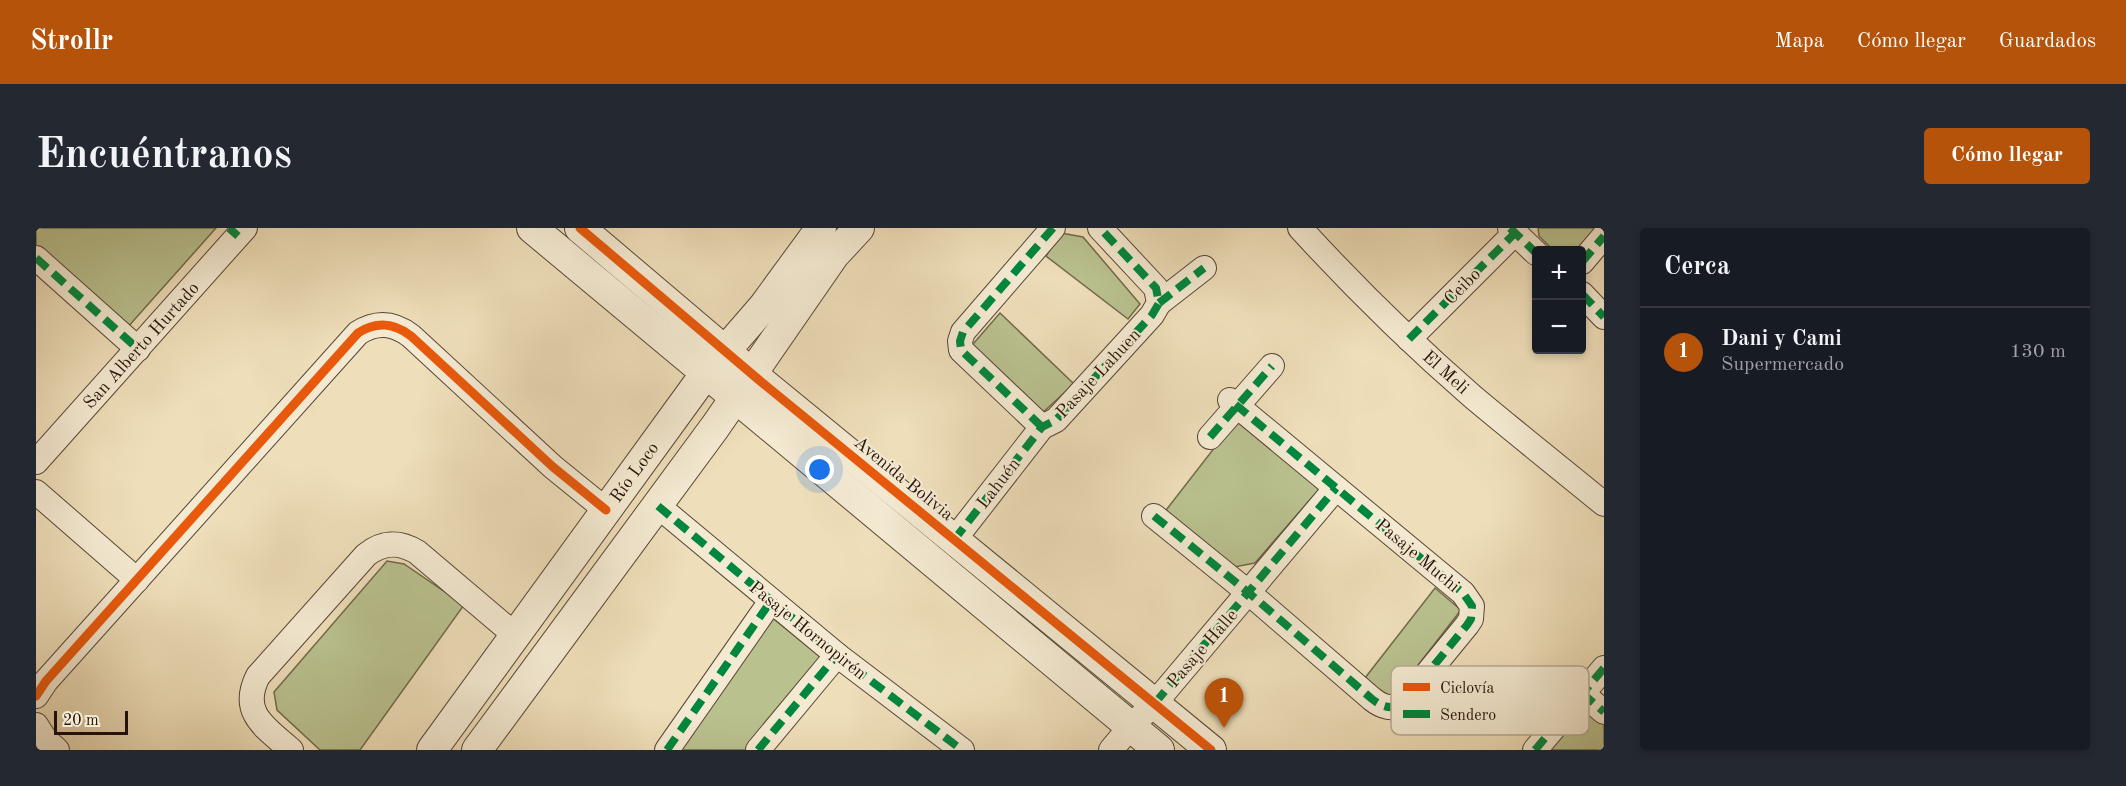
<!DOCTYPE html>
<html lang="es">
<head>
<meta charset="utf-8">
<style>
  body { margin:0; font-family:"Old Standard TT",serif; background:#242831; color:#f1f3f6 }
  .controls { position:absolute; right:18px; top:18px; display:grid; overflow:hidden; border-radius:6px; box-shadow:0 3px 9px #0003 }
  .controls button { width:54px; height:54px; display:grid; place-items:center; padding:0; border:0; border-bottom:2px solid #363941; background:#171b24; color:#f1f3f6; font:30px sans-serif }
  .scale { position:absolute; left:18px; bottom:15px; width:74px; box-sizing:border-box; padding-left:6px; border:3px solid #27130a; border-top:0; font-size:16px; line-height:21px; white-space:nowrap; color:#27130a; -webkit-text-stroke:4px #f4ead2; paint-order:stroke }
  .you { position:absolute; left:784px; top:242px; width:21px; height:21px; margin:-15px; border:4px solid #fff; border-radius:50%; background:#1a73e8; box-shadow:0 0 0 9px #1a73e833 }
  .badge { display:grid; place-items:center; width:39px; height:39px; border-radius:50%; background:#b45309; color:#fff; font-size:20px; font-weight:700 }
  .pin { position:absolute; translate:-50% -50px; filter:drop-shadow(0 2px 3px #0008) }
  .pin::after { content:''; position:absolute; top:32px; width:21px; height:18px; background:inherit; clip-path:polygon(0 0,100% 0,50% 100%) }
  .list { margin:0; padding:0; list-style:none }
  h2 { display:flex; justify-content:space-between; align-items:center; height:78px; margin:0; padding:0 24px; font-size:26px }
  h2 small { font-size:20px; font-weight:400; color:#9ea1a6 }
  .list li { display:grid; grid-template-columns:39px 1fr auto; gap:18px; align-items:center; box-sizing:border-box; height:90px; padding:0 24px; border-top:2px solid #363941 }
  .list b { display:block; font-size:22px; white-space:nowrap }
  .list p { margin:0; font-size:20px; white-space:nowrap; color:#9ea1a6 }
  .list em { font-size:20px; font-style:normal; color:#9ea1a6 }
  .map { position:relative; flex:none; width:1568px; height:522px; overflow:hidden; border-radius:6px }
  header { display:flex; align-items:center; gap:36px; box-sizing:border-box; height:84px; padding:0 30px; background:#b45309; color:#fff }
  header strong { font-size:28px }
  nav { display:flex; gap:33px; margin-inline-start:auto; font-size:21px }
  .intro { display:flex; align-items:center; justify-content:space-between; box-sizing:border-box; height:144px; padding:0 36px }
  h1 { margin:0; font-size:42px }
  .button { padding:15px 27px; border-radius:6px; background:#b45309; color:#fff; font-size:21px; font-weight:700 }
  main { display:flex; gap:36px; padding:0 36px }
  aside { flex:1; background:#171b24; border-radius:6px; box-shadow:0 3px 9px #0003 }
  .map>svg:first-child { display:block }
  .green { fill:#b9c18f; stroke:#706a4c; stroke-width:1.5 }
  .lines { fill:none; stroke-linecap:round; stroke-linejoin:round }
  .minor-casing { stroke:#594636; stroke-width:26 }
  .tertiary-casing { stroke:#594636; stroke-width:32 }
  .minor { stroke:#f4ead2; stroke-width:24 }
  .tertiary { stroke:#f4ead2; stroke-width:30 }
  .quiet { stroke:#00873e; stroke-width:8; stroke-dasharray:15 8; stroke-linecap:butt }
  .cycleway-casing { stroke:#f4ead2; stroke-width:13 }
  .cycleway { stroke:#e8590c; stroke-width:9 }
  .labels { text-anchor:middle; stroke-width:4.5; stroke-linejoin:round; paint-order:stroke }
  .street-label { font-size:18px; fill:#27130a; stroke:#f4ead2 }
  .key { fill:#f4ead2; stroke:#b6aa96; stroke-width:1.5 }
  .key-label { font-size:16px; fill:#27130a }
</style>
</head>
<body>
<header>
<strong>Strollr</strong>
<nav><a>Mapa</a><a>Cómo llegar</a><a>Guardados</a></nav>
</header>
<div class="intro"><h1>Encuéntranos</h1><a class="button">Cómo llegar</a></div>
<main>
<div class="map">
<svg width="1568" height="522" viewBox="0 0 1568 522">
  <rect width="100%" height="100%" fill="#eedeb9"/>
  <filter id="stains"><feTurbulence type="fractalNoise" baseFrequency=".00333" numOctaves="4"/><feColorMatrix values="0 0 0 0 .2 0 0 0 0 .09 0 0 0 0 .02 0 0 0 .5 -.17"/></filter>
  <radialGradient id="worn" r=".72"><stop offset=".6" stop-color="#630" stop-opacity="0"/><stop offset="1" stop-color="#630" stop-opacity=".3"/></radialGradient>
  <g class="green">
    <path d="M0,0H180L91,100L0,20Z"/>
    <path d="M1502,0H1567L1546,22H1517L1503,8Z"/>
    <path d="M1025,5L1047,9L1104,76L1092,91L1010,28Z"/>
    <path d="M964,85L1038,156L1005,186L931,123Z"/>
    <path d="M1200,192L1285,259L1219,335L1193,340L1127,286Z"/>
    <path d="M351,333L368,336L428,377L324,522H284L241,482L238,464Z"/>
    <path d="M1399,360L1425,382L1355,472L1329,450Z"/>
    <path d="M734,388L788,432L714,522H642Z"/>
    <path d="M1549,478L1568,494V522H1512Z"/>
  </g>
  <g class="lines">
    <g class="minor-casing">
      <g id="minor">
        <path d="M1264,0C1318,59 1376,116 1437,169C1480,205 1524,240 1568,276"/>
        <path d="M1474,0L1500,25"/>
        <path d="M0,30L102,121"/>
        <path d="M1546,34L1568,8"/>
        <path d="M1546,66L1568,89"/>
        <path d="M1123,75L1168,40"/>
        <path d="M1373,111L1479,5"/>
        <path d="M1006,199L925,122L924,113L927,104L1017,0"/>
        <path d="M1174,209L1236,138"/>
        <path d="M0,234L209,0"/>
        <path d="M0,264L101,352"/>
        <path d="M622,278L801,427L926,522"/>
        <path d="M1118,288L1213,365L1336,471C1346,479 1357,483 1368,474L1431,397L1435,391L1436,378L1427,365L1194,172"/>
        <path d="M918,312L1006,199L1020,192L1116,87L1123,75L1120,60L1064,0"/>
        <path d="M1546,465L1568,484"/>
        <path d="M0,468L10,453L322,105C341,93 358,95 375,108L517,239L570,282"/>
        <path d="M0,497L9,511L21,522"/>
        <path d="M255,522C230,500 203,485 222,448L330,327C346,314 363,313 381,324L479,407"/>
        <path d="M631,522L735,373"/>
        <path d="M722,522L801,427"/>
        <path d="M1075,522L1095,498L1119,475L1300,260"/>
        <path d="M1499,522L1568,440"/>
      </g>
    </g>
    <g class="tertiary-casing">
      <g id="tertiary">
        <path d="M496,0L1123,522"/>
        <path d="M544,0L723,152L1175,522"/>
        <path d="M396,522L670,145L728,78L785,0"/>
        <path d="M441,522L679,199L798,27L823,0"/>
      </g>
    </g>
    <use href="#minor" class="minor"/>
    <use href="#tertiary" class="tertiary"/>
    <g class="quiet">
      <path d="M193,0L202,8"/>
      <path d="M1474,0L1500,25"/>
      <path d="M0,30L102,121"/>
      <path d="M1546,34L1568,8"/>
      <path d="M1546,66L1568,89"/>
      <path d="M1123,75L1168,40"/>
      <path d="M1373,111L1479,5"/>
      <path d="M1006,199L925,122L924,113L927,104L1017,0"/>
      <path d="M1174,209L1236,138"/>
      <path d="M622,278L801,427L926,522"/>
      <path d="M1118,288L1213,365L1336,471C1346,479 1357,483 1368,474L1431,397L1435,391L1436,378L1427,365L1194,172"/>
      <path d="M918,312L1006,199L1020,192L1116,87L1123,75L1120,60L1064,0"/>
      <path d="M1546,465L1568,484"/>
      <path d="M1119,475L1300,260"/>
      <path d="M631,522L735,373"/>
      <path d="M722,522L801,427"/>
      <path d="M1499,522L1568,440"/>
    </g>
    <g class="cycleway-casing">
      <g id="cycleway">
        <path d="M544,0L723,152L1175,522"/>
        <path d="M0,468L10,453L322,105C341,93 358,95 375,108L517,239L570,282"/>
      </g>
    </g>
    <use href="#cycleway" class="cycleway"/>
  </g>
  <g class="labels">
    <g class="street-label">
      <text transform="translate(1426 58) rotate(-45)" y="6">Ceibo</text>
      <text transform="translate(105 117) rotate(-48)" y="6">San Alberto Hurtado</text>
      <text transform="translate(1410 144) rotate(42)" y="6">El Meli</text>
      <text transform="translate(1062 145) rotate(-47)" y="6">Pasaje Lahuen</text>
      <text transform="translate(598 244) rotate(-54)" y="6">Río Loco</text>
      <text transform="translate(868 250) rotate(39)" y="6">Avenida Bolivia</text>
      <text transform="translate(962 255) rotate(-52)" y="6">Lahuén</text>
      <text transform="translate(1382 327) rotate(40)" y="6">Pasaje Muchi</text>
      <text transform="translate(772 402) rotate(39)" y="6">Pasaje Hornopirén</text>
      <text transform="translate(1166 420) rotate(-49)" y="6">Pasaje Halle</text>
    </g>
  </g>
  <rect x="1355" y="438" width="198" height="69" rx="9" class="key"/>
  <rect x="1367" y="455" width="27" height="8" fill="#e8590c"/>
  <rect x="1367" y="482" width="27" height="8" fill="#00873e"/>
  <g class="key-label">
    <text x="1404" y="465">Ciclovía</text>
    <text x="1404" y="492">Sendero</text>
  </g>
  <rect width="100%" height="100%" filter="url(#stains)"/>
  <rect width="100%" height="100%" fill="url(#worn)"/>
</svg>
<div class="controls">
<button>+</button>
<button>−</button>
</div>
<div class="scale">20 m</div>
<div class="you"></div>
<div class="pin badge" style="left:1188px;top:500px">1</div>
</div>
<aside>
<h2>Cerca<small></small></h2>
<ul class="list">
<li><span class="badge">1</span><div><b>Dani y Cami</b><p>Supermercado</p></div><em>130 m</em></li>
</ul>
</aside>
</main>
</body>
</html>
